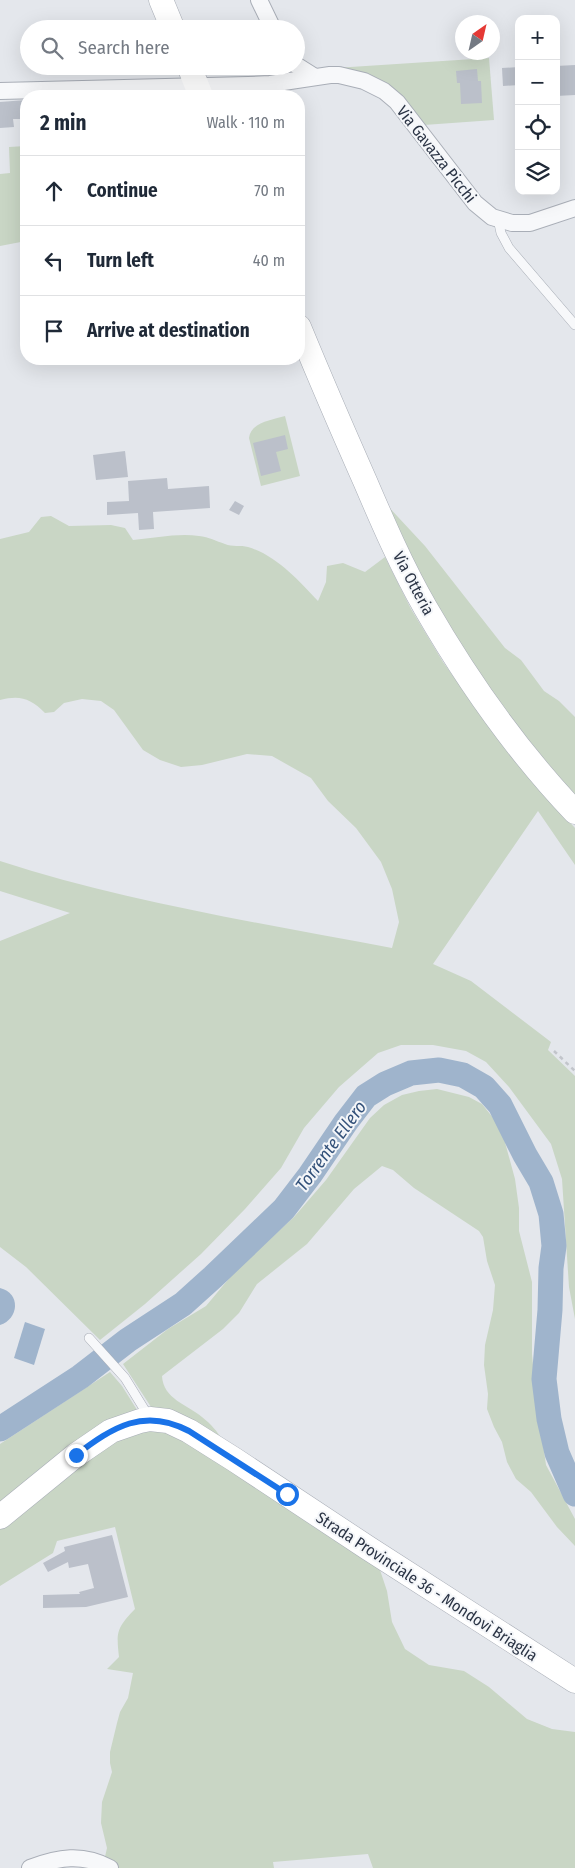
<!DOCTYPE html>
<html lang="en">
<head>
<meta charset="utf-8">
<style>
  body { margin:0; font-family:"Fira Sans Condensed",sans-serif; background:#f6f6f7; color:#1f2937 }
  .controls { position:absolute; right:15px; top:15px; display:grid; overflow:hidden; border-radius:10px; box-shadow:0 5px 20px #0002 }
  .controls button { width:45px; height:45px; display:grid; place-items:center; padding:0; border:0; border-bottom:1px solid #e0e1e3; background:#fff; color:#1f2937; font:25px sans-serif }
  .compass { position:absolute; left:455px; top:15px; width:45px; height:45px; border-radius:50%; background:#fff; box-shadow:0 5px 20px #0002; rotate:34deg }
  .stop { position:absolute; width:15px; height:15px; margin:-11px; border:4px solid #1a73e8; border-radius:50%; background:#fff }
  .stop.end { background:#1a73e8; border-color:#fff; box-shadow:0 1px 5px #0008 }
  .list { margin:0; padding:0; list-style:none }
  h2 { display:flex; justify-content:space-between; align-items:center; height:65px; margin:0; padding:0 20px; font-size:21px }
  h2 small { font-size:16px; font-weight:400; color:#747a83 }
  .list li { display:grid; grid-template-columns:32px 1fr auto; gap:15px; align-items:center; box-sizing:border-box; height:70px; padding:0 20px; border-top:1px solid #e0e1e3 }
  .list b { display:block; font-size:19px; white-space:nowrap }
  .list em { font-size:16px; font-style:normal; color:#747a83 }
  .icon { flex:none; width:28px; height:28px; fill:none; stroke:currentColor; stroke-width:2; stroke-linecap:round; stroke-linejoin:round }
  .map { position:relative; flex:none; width:575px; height:1868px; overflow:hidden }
  .search { position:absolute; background:#fff; box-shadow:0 5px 20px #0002; left:20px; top:20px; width:285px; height:55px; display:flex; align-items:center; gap:12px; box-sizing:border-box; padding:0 18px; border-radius:28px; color:#747a83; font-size:19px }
  .panel { position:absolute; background:#fff; box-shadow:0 5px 20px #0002; left:20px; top:90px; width:285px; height:275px; border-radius:20px }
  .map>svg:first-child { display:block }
  .green { fill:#c9d6c5 }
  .water { fill:#9fb4cc }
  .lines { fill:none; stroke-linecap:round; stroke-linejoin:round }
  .river { stroke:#9fb4cc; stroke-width:25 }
  .building { fill:#bbc0ca }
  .lane-casing { stroke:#a9aeb7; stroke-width:10 }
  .street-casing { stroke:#a9aeb7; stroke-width:18 }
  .secondary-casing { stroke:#a9aeb7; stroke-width:25 }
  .path { stroke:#c2c5cb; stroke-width:2.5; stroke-dasharray:4 4; stroke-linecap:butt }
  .lane { stroke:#f7f8fa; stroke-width:9 }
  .street { stroke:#f7f8fa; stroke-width:16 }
  .secondary { stroke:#fff; stroke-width:24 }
  .route { stroke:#1a73e8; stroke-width:6 }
  .labels { text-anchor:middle; stroke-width:4; stroke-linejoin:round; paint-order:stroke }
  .street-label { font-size:16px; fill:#2b3445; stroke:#f4f6f9 }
  .water-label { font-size:18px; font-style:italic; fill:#34527a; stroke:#f4f6f9 }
</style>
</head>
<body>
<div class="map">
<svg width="575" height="1868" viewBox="0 0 575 1868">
  <rect width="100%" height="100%" fill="#e4e7ec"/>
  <g class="green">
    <path d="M489,58L494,120L424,125L335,68Z"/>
    <path d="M26,146V241L0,246V174L10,173L9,147Z"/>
    <path d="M285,416L300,476L261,486L249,438C251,422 272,420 285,416Z"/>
    <path d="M385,503L425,546L505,648L521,660L544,691L559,701L575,717V798L559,781L475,670L429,592Z"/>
    <path d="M51,516L69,526L111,525L125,528L133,540C155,538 178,533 199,536C209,537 216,541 225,544C232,547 241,545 248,547C277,556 298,580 318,601L326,582L327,566L343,563L365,572L385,557L411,609L443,662L478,711L546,796L575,828V865L538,811L433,964L471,981L551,1042L548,1050L575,1076V1319L569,1287L562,1179L551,1144L509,1087L486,1062L466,1051L433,1045H401L378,1053L339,1087L304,1128L281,1168L245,1209L201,1254L145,1304L100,1340L26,1267L0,1247V941L70,913L0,891V861C126,902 261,923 392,948L399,922L392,889L381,862L356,828L328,801L311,778L272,756L247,754L202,765L181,767L160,760L143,750L114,710L101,701L82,699L64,703L54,712L45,713C30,698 20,695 0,700V539L29,532L41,517Z"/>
    <path d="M437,1089L469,1097L482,1104L494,1119L503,1135L515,1179L519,1208V1231L532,1282V1354L535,1387L546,1465L575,1519V1546L557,1527L531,1492L516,1479L507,1462L502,1442L494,1427L487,1409L488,1394L484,1365L485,1345L493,1310L495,1285L487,1261L483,1237L479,1231L414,1188L393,1170L382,1166L354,1189L307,1244L257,1284L239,1313L223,1329L162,1376C163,1399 188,1405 202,1417C211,1424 217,1431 223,1441L153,1410L123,1364L168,1329L206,1306L237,1269L294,1217L326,1180L370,1118L384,1105L402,1095L419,1091Z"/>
    <path d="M110,1372L122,1386L139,1413L0,1506V1444Z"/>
    <path d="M145,1427L176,1435L379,1567L387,1591L392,1622L405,1649L429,1665L464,1671L489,1687L527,1719L552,1729L575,1732V1868H373L368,1854L273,1862L274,1868H116L104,1861L107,1848L101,1823L102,1802L112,1772L110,1763V1752L117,1723L120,1712L128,1698L133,1673L107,1669L119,1657C116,1631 117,1628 135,1609L115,1527L57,1541L53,1553L0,1586V1527L85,1457Z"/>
  </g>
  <g class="water">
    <path d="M0,1288C21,1293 19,1319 0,1325Z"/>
    <path d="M25,1322L45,1329L34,1365L14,1358Z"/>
  </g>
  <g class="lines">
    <path class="river" d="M0,1429L80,1377L128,1340L183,1304L213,1277L284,1209L310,1175L346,1122L366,1096L385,1084L411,1073L439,1070L463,1075L484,1087L500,1105L525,1155L541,1182L551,1214L554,1246L551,1268L550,1310L544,1379L549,1419L557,1453L575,1494"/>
  </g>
  <g class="building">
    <path d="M575,65V95L556,96V66Z"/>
    <path d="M519,67V85L503,86L502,68Z"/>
    <path d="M477,69L478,81H481L482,103L461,104L460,83H457L456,71Z"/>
    <path d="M26,100V119H13L14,127L0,128V102Z"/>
    <path d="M285,435L288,449L276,452L281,471L261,476L253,443Z"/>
    <path d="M125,451L128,477L96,480L93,455Z"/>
    <path d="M167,478L168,489L209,486L210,508L153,512L154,529L139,530L138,513L107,515V502L129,501L128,481Z"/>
    <path d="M235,501L244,506L239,515L229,510Z"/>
    <path d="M112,1535L128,1597L86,1607L43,1608V1595L80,1594L79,1592L94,1588L88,1564L69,1568L68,1562L48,1572L43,1563L65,1551L64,1547Z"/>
  </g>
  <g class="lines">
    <g class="lane-casing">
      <g id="lane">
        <path d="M498,219L501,233L509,248L575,325"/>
        <path d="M89,1338L125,1378L149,1417"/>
      </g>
    </g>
    <g class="street-casing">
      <g id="street">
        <path d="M259,0L273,29"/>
        <path d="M296,65L315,77"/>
        <path d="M0,91L248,85L270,84L330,75H339L364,81L384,91L397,102L475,203L492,217L512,223H530L575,208"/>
        <path d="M30,1868C58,1857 83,1853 110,1868"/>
      </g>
    </g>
    <g class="secondary-casing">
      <g id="secondary">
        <path d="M161,0L173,29"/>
        <path d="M189,66L201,96"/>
        <path d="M299,327C320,378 342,429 365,481C383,523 402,567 425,607C467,680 517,751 575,812"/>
        <path d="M0,1517L76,1455L111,1431L140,1421L150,1419L168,1421L189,1431L235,1460L368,1548L575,1681"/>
      </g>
    </g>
    <path class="path" d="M554,1051L575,1071"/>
    <use href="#lane" class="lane"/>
    <use href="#street" class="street"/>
    <use href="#secondary" class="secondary"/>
  </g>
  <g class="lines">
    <path class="route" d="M76,1455C113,1427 144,1407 189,1431L287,1494"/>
  </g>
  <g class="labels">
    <g class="street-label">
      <text transform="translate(437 154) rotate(52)" y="6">Via Gavazza Picchi</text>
      <text transform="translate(414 583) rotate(62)" y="6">Via Otteria</text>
      <text transform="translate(427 1586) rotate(33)" y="6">Strada Provinciale 36 - Mondovì Briaglia</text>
    </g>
    <g class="water-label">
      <text transform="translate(331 1146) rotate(-54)" y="6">Torrente Ellero</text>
    </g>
  </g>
</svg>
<div class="controls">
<button>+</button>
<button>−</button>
<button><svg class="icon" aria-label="locate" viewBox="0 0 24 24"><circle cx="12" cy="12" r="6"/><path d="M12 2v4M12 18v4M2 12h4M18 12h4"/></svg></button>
<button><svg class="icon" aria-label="layers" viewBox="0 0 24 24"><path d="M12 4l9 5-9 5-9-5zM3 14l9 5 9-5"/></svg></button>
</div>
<svg class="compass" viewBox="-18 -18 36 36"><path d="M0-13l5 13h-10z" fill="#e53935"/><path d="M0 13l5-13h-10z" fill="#747a83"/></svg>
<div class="stop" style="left:287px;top:1494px"></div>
<div class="stop end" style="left:76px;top:1455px"></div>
<div class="search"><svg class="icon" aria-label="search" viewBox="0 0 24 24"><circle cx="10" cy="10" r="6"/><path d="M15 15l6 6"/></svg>Search here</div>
<section class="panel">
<h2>2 min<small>Walk · 110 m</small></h2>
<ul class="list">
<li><svg class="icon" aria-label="ahead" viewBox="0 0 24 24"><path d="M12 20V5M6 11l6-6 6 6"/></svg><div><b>Continue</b></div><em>70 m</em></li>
<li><svg class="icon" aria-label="left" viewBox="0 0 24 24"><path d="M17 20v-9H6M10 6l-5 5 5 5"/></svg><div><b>Turn left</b></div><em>40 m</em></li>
<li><svg class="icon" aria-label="arrive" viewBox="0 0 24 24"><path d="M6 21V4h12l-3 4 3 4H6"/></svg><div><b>Arrive at destination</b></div></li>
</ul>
</section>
</div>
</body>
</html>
